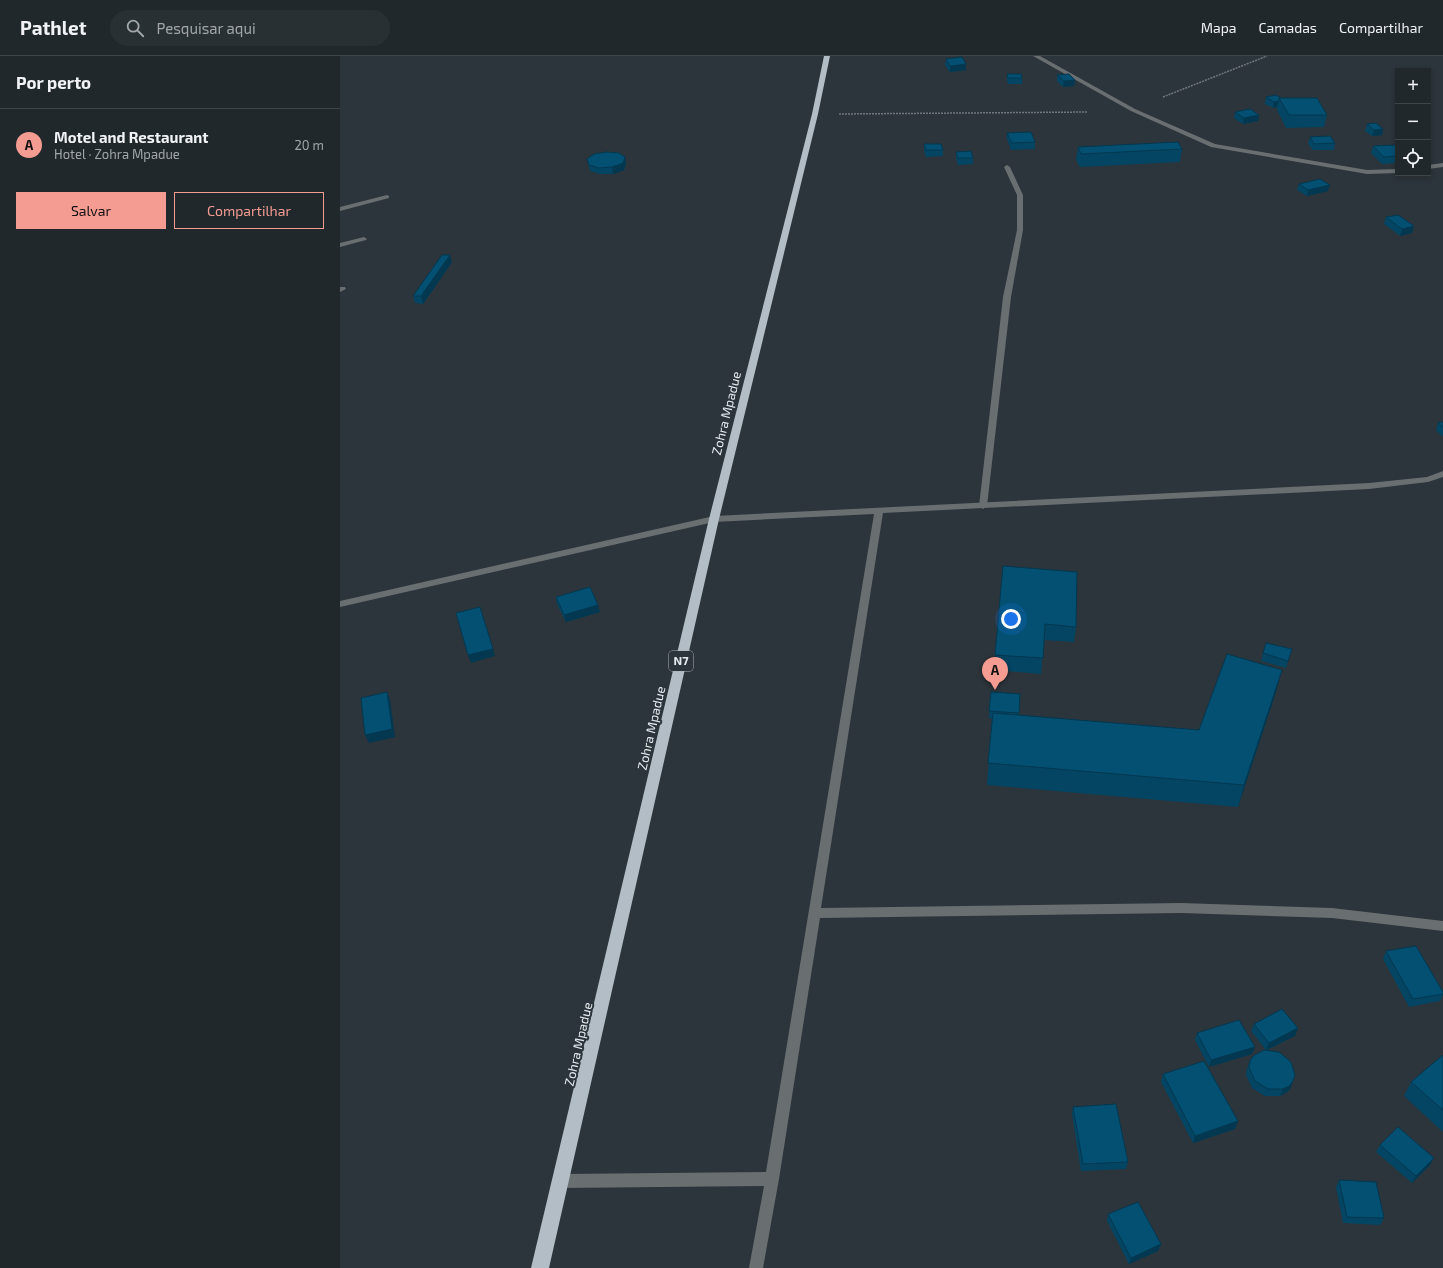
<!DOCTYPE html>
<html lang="pt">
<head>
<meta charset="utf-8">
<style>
  body { margin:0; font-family:"Exo 2",sans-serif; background:#293034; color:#f1f3f6 }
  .controls { position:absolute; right:12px; top:12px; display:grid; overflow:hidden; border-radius:0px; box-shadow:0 2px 6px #0003 }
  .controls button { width:36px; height:36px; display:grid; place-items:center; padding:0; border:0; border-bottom:1px solid #3e4448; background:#21282c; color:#f1f3f6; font:20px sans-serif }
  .you { position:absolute; left:671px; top:563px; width:14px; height:14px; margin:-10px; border:3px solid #fff; border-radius:50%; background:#1a73e8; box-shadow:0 0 0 6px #1a73e833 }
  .badge { display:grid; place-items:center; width:26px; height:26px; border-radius:50%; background:#f59c92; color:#111; font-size:13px; font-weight:700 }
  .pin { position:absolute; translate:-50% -33px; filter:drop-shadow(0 1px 2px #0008) }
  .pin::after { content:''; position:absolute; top:21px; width:14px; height:12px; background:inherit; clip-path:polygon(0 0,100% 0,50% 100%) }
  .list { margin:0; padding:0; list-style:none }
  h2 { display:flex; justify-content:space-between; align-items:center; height:52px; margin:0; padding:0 16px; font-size:17px }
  h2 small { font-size:13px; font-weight:400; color:#a2a6a9 }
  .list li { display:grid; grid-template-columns:26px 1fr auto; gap:12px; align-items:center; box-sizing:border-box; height:72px; padding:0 16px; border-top:1px solid #3e4448 }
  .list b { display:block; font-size:15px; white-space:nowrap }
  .list p { margin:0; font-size:13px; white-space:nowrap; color:#a2a6a9 }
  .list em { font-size:13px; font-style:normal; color:#a2a6a9 }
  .actions { display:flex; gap:8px; padding:12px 16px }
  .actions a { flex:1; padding:9px 0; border:1px solid #f59c92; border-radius:0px; text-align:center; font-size:14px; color:#f59c92 }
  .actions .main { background:#f59c92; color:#111 }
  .icon { flex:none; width:22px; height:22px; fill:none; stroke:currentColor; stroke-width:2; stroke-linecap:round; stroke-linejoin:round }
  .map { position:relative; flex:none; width:1103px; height:1212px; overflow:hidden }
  header { display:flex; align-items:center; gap:24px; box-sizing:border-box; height:56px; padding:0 20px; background:#21282c; border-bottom:1px solid #3e4448 }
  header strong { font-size:19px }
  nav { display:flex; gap:22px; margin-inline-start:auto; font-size:14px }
  .search { width:280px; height:36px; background:#293034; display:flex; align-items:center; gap:10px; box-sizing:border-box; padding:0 14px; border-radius:22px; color:#a2a6a9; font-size:15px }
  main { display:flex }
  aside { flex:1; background:#21282c }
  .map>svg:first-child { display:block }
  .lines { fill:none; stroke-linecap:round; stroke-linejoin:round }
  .path { stroke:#70787d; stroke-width:1.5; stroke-dasharray:2 1; stroke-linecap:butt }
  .lane { fill:#696e71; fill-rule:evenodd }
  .street { fill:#696e71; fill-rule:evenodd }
  .highway { fill:#b2bdc5; fill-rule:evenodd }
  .wall { fill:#034563 }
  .shaded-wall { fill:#033850 }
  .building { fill:#045073; stroke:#033850 }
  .labels { text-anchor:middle; stroke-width:4; stroke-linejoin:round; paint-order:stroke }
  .shield { fill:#2c353b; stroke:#aeb4b9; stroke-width:1 }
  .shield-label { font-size:12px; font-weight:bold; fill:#e5ebef }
  .street-label { font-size:13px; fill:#e5ebef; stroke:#2c353b }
</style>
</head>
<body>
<header>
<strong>Pathlet</strong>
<div class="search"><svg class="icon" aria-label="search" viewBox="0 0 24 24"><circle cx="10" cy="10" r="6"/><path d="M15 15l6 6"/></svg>Pesquisar aqui</div>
<nav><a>Mapa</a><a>Camadas</a><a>Compartilhar</a></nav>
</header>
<main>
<aside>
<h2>Por perto<small></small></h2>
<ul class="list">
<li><span class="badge">A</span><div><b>Motel and Restaurant</b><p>Hotel · Zohra Mpadue</p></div><em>20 m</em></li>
</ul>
<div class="actions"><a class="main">Salvar</a><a>Compartilhar</a></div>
</aside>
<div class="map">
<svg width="1103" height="1212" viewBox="0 0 1103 1212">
  <rect width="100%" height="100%" fill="#2c353b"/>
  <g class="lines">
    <g class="path">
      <path d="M823,41L927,0"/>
      <path d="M499,58L748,56"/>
    </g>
    <g class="lane">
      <path d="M667,109L670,111L683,139V174L671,241L647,450L643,453L639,450L663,241L677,174V139L664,111Z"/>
      <path d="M47,139L49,140V142L0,155V151Z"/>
      <path d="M24,181L27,183L26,184L0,191V187Z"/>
      <path d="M0,231H5L6,233L0,236Z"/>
    </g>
    <g class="street">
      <path d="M693,0H700L795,53L875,88L1027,114L1058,113V117L1027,118L871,91L791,55Z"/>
      <path d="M1103,107V111L1088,113V109Z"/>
      <path d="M1103,415V421L1088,426L1029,433L543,457L481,852L841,847L992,852L1103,865V875L992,862L841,857L480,862L439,1123L423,1212H409L424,1130L221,1132L216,1130L214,1125L216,1120L221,1118L426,1116L534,458L374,466L0,551V545L374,460L1029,427L1087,421Z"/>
    </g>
    <path class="highway" d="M484,0H490L478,58L379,463L209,1212H191L369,463L472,58Z"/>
  </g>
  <g class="wall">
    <path d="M606,3L626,14L610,16L605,9Z"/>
    <path d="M667,18L682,22V28H668L667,24Z"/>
    <path d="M717,19L735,24L734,30L723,31L717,25Z"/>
    <path d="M926,41L941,42L987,59L984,71L946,72L937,54V51L933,52L925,48Z"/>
    <path d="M895,56L919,59L918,65L903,68L894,62Z"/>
    <path d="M1027,68L1043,73L1042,79L1032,80L1025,75Z"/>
    <path d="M667,77L695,86V93L671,94L667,83Z"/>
    <path d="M970,81L995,87L994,94H973L968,88Z"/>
    <path d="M584,88L603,94V100L586,101L584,95Z"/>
    <path d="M1058,89V107L1042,108L1031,97L1033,90Z"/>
    <path d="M738,91L842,93L840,106L740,111L736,104Z"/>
    <path d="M616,96L633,102V108L618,109L616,102Z"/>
    <path d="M285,101L286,108L284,114L273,118H260L250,115L247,103Z"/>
    <path d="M959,128L988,135L967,140L957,134Z"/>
    <path d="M1046,161L1072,177L1060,180L1044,168Z"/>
    <path d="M112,206L83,248L75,247L73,240Z"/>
    <path d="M1103,366V381L1096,374L1098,367Z"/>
    <path d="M663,510L736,571L734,586L704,584L701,618L654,614Z"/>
    <path d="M216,541L260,556L226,566L217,548Z"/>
    <path d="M952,593L946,612L921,605L923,597Z"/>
    <path d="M651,636L680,638L679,659L859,674L936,636L898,751L647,729L652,663L649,662Z"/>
    <path d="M1046,895L1103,936V939L1100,945L1069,951L1043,903Z"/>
    <path d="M914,968L955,980L927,994L953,1025L950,1033L946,1037L940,1040H925L912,1032L906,1019L907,1012L910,1005L926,994L911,975Z"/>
    <path d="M857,977L912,998L869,1011L855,984Z"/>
    <path d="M1103,999V1076L1064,1040L1071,1026Z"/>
    <path d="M823,1018L898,1065L895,1073L853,1087L821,1026Z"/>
    <path d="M733,1051L788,1106L786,1113L741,1115L732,1058Z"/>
    <path d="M1040,1089L1090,1109L1072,1127L1036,1096Z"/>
    <path d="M999,1124L1044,1162L1040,1169L1003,1167L996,1131Z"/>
    <path d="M768,1158L821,1188L818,1195L789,1208L767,1165Z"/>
  </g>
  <g class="shaded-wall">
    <path d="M626,8V14L610,16V10Z"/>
    <path d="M735,24L734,30L723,31L724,25Z"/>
    <path d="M939,45L937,51L933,52L934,46Z"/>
    <path d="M919,59L918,65L903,68L904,62Z"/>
    <path d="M1043,73L1042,79L1032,80L1034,74Z"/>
    <path d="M285,101L286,108L284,114L273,118L272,111Z"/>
    <path d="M990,129L988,135L967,140L968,134Z"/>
    <path d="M1074,170L1072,177L1060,180L1062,173Z"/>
    <path d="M110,199L112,206L83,248L81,240Z"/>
    <path d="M258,549L260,556L226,566L224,559Z"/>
    <path d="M153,593L155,600L131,607L128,599Z"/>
    <path d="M942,614L936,636L898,751L904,729Z"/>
    <path d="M47,636L50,643L55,681L29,687L25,679Z"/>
    <path d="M958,972L955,980L926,994L929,987Z"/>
    <path d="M915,991L912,998L869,1011L871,1004Z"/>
    <path d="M953,1025L950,1033L946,1037L940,1040L943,1033Z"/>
    <path d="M898,1065L895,1073L853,1087L855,1080Z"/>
    <path d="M1094,1102L1090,1109L1072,1127L1076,1120Z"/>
    <path d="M821,1188L818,1195L789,1208L791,1202Z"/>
  </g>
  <g class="building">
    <path d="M622,1L626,8L610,10L606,3Z"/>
    <path d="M667,18H681L682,22H668Z"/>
    <path d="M729,18L735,24L724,25L717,19Z"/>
    <path d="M936,39L941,42H939V45L934,46L926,41Z"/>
    <path d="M939,42H977L987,59H949Z"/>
    <path d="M910,53L919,59L904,62L895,56Z"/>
    <path d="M1036,67L1043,73L1034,74L1027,68Z"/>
    <path d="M691,76L695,86L672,87L667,77Z"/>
    <path d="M990,80L995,87L974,88L970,81Z"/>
    <path d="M838,86L842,93L741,98L738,91Z"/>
    <path d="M584,88H601L603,94H586Z"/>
    <path d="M1058,89V100L1044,101L1033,90Z"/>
    <path d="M631,95L633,102H618L616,96Z"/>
    <path d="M267,96L279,97L285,101L283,107L272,111L259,112L249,109L247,103L254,98Z"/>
    <path d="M980,123L990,129L968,134L959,128Z"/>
    <path d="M1058,159L1074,170L1062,173L1046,161Z"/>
    <path d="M102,199H110L81,240H73Z"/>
    <path d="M1103,366V371L1098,367Z"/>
    <path d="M663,510L737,516L736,571L705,568L703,602L655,599Z"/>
    <path d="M250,531L258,549L224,559L216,541Z"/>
    <path d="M140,551L153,593L128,599L116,557Z"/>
    <path d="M926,587L952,593L948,605L923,597Z"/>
    <path d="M887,598L942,614L904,729L648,707L653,657L859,674Z"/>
    <path d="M47,636L52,673L25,679L21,642Z"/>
    <path d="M651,636L680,638L679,657L649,655Z"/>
    <path d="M1076,890L1103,936V938L1073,943L1046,895Z"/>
    <path d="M942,953L958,972L929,987L914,968Z"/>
    <path d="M899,964L915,991L871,1004L857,977Z"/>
    <path d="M924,994L939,996L951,1006L955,1019L953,1025L949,1030L943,1033H928L915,1025L909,1011L910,1005L913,1000Z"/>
    <path d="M1103,999V1054L1071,1026Z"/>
    <path d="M864,1005L898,1065L855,1080L823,1018Z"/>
    <path d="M776,1048L788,1106L743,1108L733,1051Z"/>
    <path d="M1058,1071L1094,1102L1076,1120L1040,1089Z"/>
    <path d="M999,1124L1036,1126L1044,1162L1007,1161Z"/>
    <path d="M798,1146L821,1188L791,1202L768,1158Z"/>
  </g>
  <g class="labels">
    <rect class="shield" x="329" y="595" width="24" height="20" rx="3"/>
    <g class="shield-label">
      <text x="341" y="609">N7</text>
    </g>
    <g class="street-label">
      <text transform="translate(386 357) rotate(-76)" y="5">Zohra Mpadue</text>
      <text transform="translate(311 672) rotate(-77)" y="5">Zohra Mpadue</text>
      <text transform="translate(238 988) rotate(-77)" y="5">Zohra Mpadue</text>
    </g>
  </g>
</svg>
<div class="controls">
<button>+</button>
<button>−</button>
<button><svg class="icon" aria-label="locate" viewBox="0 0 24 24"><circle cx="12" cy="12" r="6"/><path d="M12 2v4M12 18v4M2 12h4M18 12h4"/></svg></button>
</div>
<div class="you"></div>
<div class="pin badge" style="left:655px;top:634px">A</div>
</div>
</main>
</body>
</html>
